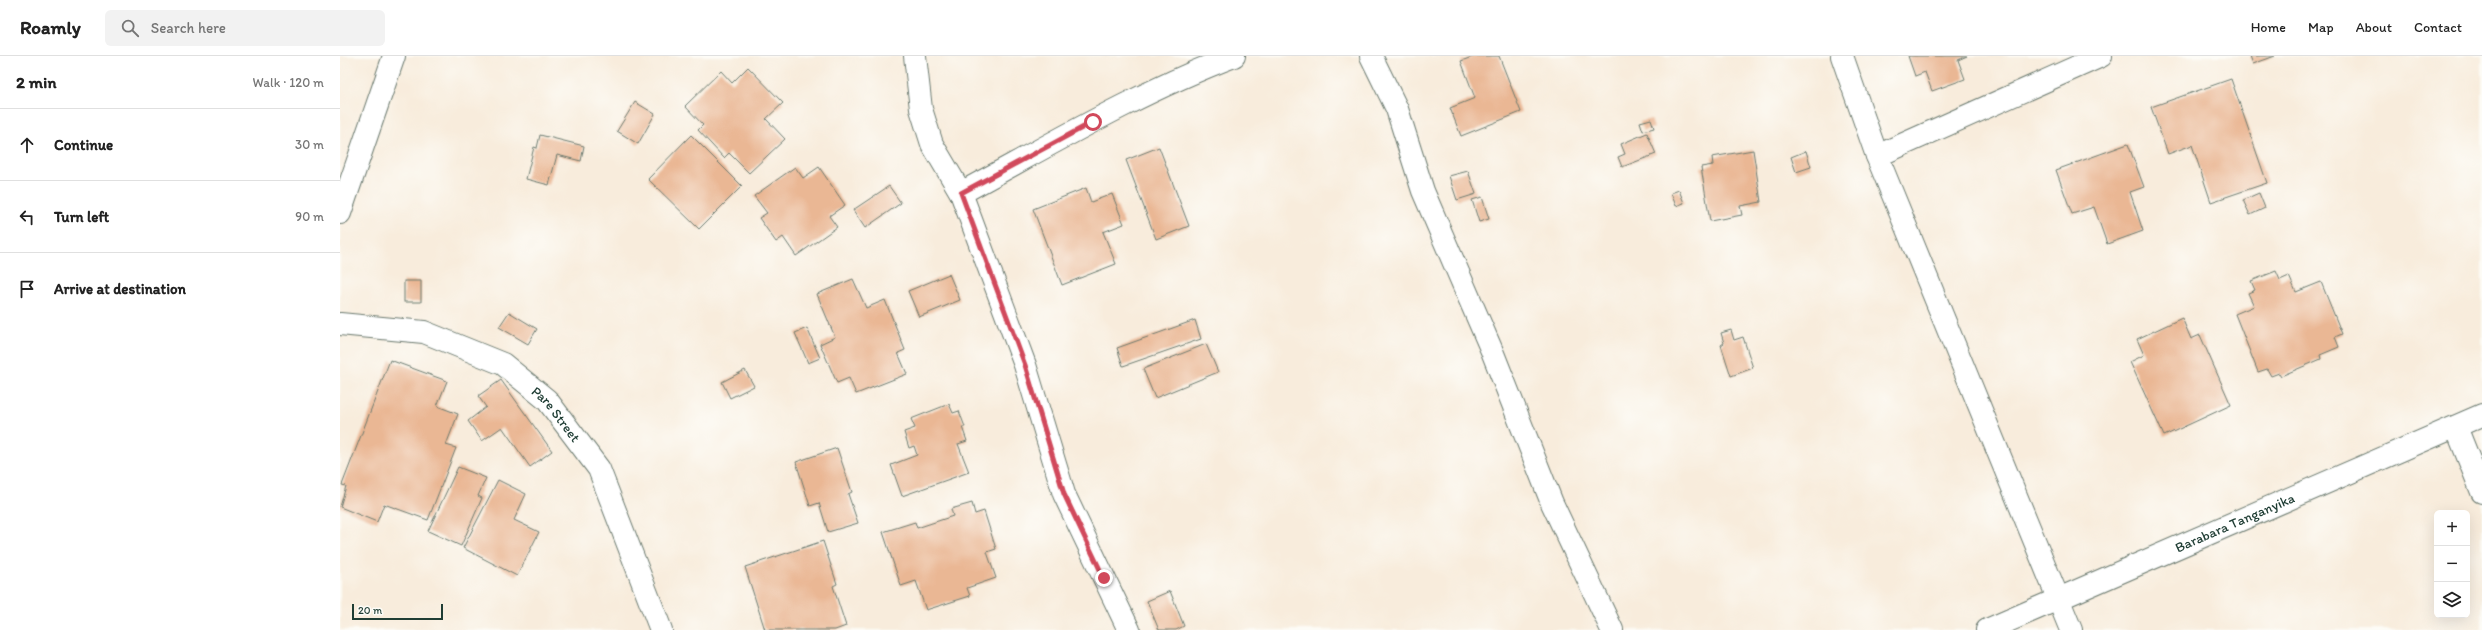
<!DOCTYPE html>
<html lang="en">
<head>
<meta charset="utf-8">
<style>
  body { margin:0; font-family:Itim,sans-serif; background:#f2f2f2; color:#222 }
  .controls { position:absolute; right:12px; bottom:12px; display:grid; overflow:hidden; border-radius:6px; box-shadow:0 4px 16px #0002 }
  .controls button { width:36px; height:36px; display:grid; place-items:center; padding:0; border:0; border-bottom:1px solid #e0e0e0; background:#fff; color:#222; font:20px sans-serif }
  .scale { position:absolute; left:12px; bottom:10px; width:91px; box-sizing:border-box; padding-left:4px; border:2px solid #1f3d34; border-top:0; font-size:11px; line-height:14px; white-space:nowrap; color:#1f3d34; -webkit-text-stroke:3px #fdfcf7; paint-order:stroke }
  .stop { position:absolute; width:12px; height:12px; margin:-9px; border:3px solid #d1495b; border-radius:50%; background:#fff }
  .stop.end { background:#d1495b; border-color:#fff; box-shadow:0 1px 4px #0008 }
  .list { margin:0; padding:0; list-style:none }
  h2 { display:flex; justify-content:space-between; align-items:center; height:52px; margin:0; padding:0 16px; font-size:17px }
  h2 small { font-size:13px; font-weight:400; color:#767676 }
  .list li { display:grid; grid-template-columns:26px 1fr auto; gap:12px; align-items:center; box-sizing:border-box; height:72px; padding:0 16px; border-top:1px solid #e0e0e0 }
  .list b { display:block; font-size:15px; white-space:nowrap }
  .list em { font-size:13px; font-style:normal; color:#767676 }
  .icon { flex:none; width:22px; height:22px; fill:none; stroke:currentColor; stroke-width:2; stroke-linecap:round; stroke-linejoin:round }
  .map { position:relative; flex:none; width:2142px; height:574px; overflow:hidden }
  header { display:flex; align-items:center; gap:24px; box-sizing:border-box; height:56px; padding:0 20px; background:#fff; border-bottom:1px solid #e0e0e0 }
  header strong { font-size:19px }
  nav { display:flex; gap:22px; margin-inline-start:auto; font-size:14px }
  .search { width:280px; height:36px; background:#f2f2f2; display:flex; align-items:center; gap:10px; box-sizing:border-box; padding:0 14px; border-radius:6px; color:#767676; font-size:15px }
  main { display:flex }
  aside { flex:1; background:#fff }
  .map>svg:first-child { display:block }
  .building { fill:#eab794 }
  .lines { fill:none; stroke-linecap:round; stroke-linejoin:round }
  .street-casing { stroke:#6b7a6f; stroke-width:24 }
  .street { stroke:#fff; stroke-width:22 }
  .route { stroke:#d1495b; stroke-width:5 }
  .labels { text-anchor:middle; stroke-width:3; stroke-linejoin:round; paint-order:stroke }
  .street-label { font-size:14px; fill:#1f3d34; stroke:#fdfcf7 }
</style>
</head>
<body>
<header>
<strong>Roamly</strong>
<div class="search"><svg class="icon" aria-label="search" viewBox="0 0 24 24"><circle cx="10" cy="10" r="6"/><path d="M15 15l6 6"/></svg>Search here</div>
<nav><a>Home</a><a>Map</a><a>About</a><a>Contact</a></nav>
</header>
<main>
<aside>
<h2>2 min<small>Walk · 120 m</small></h2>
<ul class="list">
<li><svg class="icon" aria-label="ahead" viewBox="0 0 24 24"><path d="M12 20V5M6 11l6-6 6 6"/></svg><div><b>Continue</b></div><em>30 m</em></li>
<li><svg class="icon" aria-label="left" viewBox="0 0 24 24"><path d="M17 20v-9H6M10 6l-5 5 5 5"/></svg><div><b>Turn left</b></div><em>90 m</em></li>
<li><svg class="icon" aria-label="arrive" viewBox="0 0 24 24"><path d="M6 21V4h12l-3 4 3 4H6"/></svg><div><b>Arrive at destination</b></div></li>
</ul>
</aside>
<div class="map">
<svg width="2142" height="574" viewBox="0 0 2142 574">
  <rect width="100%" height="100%" fill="#fdfcf7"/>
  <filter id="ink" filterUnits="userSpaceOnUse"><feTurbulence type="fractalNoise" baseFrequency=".025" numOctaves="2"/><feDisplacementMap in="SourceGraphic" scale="8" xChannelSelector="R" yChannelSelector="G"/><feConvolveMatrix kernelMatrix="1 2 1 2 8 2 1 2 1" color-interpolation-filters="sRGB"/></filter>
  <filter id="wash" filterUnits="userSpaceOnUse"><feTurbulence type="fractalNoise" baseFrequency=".012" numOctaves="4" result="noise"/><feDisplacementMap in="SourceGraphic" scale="16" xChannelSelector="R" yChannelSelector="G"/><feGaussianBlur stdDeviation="0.9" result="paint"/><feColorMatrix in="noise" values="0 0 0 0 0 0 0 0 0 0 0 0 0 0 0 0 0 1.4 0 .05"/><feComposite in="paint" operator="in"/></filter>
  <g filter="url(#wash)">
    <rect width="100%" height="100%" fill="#f8ecdc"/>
    <g id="blocks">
      <g class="building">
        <path d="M1135,0H1159L1181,56L1121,80L1110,52L1135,42L1121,5Z"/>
        <path d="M1568,0H1627L1618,4L1625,23L1592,35L1585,16L1575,20Z"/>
        <path d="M1910,0H1935L1913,8Z"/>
        <path d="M408,11L443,47L426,63L445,83L409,117L389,97L384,102L358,74L363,69L345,50L381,15L392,27Z"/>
        <path d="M1891,23L1927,127L1871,146L1852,89L1828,98L1811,51Z"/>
        <path d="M295,46L315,58L298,88L277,75Z"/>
        <path d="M1311,63L1314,72L1303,75L1300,66Z"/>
        <path d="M1307,77L1316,98L1282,111L1278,101L1285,98L1281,88Z"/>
        <path d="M200,79L244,90L241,105L217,99L209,129L186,123L194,91L197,92Z"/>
        <path d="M351,79L402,130L359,173L308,123Z"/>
        <path d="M1788,88L1804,131L1790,136L1803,175L1767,188L1754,151L1732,158L1716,114Z"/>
        <path d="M819,91L849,170L816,183L786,104Z"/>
        <path d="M1413,94L1421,146L1400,150L1402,159L1370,165L1361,111L1373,109L1372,101Z"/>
        <path d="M1466,95L1471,111L1456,116L1451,101Z"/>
        <path d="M455,111L463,122L479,111L505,149L489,160L497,171L456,200L443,181L436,186L419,162L427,157L414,140Z"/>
        <path d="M1128,115L1136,138L1117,144L1109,120Z"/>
        <path d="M549,130L561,147L525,172L513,154Z"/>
        <path d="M746,132L751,146L772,138L784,168L763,176L776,208L722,229L693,153Z"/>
        <path d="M1339,134L1344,147L1336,150L1331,137Z"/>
        <path d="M1919,137L1925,152L1910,159L1903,144Z"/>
        <path d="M1142,141L1149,163L1139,166L1132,144Z"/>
        <path d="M1936,215L1940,224L1949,220L1956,236L1981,226L2002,278L1995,281L1999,291L1980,299L1981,303L1941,320L1939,317L1931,320L1927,313L1918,316L1895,258L1914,250L1908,237L1915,234L1911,225Z"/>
        <path d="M609,218L620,244L579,261L568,235Z"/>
        <path d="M513,223L526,252L545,244L565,294L558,297L567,318L516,338L509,322L497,327L480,288L495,281L477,238Z"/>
        <rect x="64" y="225" width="17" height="21"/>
        <path d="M169,256L197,273L188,288L159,271Z"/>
        <path d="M1842,262L1851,283L1860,279L1891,349L1824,380L1790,306L1804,299L1797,283Z"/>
        <path d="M855,264L861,283L783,310L777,292Z"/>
        <path d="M467,272L480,302L468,307L455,277Z"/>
        <path d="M1391,274L1394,284L1403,281L1413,312L1391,320L1381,289L1384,287L1381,277Z"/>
        <path d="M866,288L878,316L815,342L803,313Z"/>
        <path d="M50,304L107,325L97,350L118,358L106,389L116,392L88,464L44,448L37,466L0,451L6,430L2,429Z"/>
        <path d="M405,314L414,330L390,342L382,326Z"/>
        <path d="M161,324L212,395L190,411L162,371L142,385L128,365L146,351L138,340Z"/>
        <path d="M609,348L613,357L619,355L625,371H622L627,385L618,388L629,416L562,440L551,409L577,399L574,390L569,392L564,376L575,372L571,363Z"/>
        <path d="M497,392L512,436L508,438L518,467L488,476L479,447L470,450L456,406Z"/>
        <path d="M118,411L146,422L138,440L142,442L121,490L88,475Z"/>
        <path d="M158,424L186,438L174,464L199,476L177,520L123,492Z"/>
        <path d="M632,447L635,458L644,455L656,493L647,496L656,522L627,532L630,540L586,554L576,525L561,530L543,476L575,466L577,472L613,460L611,453Z"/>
        <path d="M483,485L497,528L493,530L506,570L495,574H425L405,511Z"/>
        <path d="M830,535L844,570L836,574H819L807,545Z"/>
      </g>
    </g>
  </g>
  <g filter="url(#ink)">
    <use href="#blocks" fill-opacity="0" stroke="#6b7a6f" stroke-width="1"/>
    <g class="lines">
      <g class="street-casing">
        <g id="street">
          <path d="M575,0L581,53L592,88L621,137L685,309L724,438L789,574"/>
          <path d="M1031,0L1057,53L1083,135L1152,295L1212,447L1272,574"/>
          <path d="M1502,0L1537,100L1731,574"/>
          <path d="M1537,100L1761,0"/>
          <path d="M621,137C710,89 799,36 894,0"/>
          <path d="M0,157L54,0"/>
          <path id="s1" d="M0,268L84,276L163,308L207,344L259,413L321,574"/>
          <path d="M2116,371L2142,436"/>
          <path id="s2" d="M1647,574L2142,359"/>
        </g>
      </g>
      <use href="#street" class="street"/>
    </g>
  </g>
  <g class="lines" filter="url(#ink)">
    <path class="route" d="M753,66L621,137L685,309L724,438L764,522"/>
  </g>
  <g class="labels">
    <g class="street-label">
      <text dy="5" stroke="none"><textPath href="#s1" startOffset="243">Pare Street</textPath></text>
      <text dy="5" stroke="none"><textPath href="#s2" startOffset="270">Barabara Tanganyika</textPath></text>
    </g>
  </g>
</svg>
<div class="controls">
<button>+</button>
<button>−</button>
<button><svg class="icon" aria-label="layers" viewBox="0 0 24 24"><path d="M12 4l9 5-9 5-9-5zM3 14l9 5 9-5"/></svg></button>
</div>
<div class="scale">20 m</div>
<div class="stop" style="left:753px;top:66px"></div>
<div class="stop end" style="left:764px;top:522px"></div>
</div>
</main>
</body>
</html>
